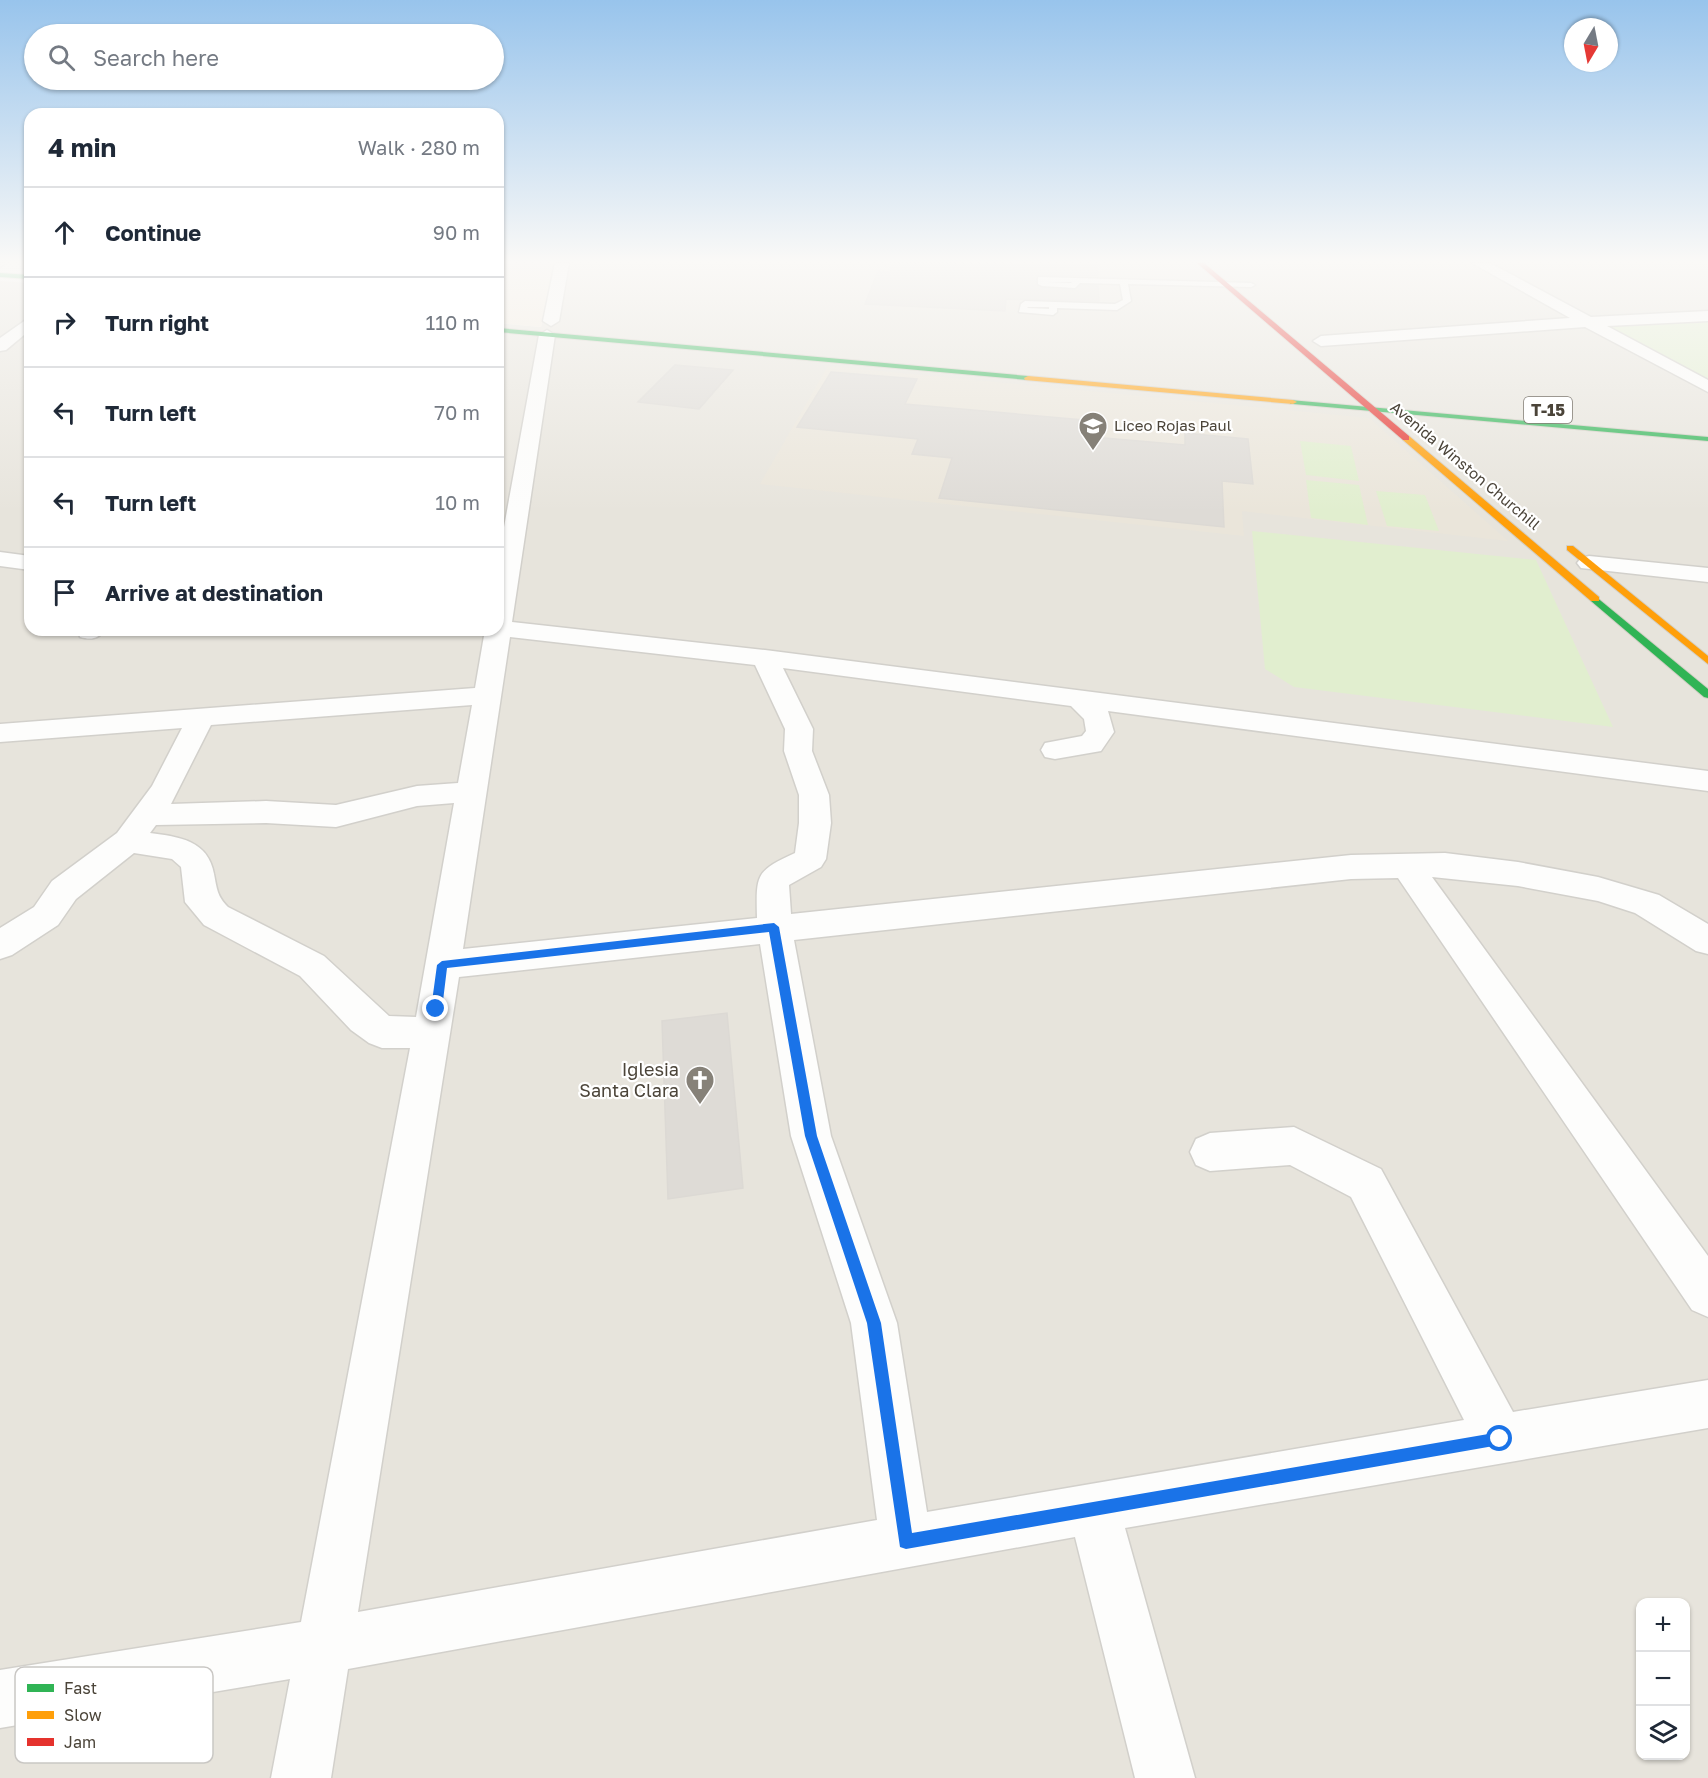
<!DOCTYPE html>
<html lang="en">
<head>
<meta charset="utf-8">
<style>
  body { margin:0; font-family:"Golos Text",sans-serif; background:#f6f6f7; color:#1f2937 }
  .controls { position:absolute; right:18px; bottom:18px; display:grid; overflow:hidden; border-radius:12px; box-shadow:0 2px 4px #0004 }
  .controls button { width:54px; height:54px; display:grid; place-items:center; padding:0; border:0; border-bottom:2px solid #e0e1e3; background:#fff; color:#1f2937; font:30px sans-serif }
  .compass { position:absolute; left:1564px; top:18px; width:54px; height:54px; border-radius:50%; background:#fff; box-shadow:0 2px 4px #0004; rotate:190deg }
  .stop { position:absolute; width:18px; height:18px; margin:-14px; border:4px solid #1a73e8; border-radius:50%; background:#fff }
  .stop.end { background:#1a73e8; border-color:#fff; box-shadow:0 2px 6px #0008 }
  .list { margin:0; padding:0; list-style:none }
  h2 { display:flex; justify-content:space-between; align-items:center; height:78px; margin:0; padding:0 24px; font-size:26px }
  h2 small { font-size:20px; font-weight:400; color:#747a83 }
  .list li { display:grid; grid-template-columns:39px 1fr auto; gap:18px; align-items:center; box-sizing:border-box; height:90px; padding:0 24px; border-top:2px solid #e0e1e3 }
  .list b { display:block; font-size:22px; white-space:nowrap }
  .list em { font-size:20px; font-style:normal; color:#747a83 }
  .icon { flex:none; width:33px; height:33px; fill:none; stroke:currentColor; stroke-width:2; stroke-linecap:round; stroke-linejoin:round }
  .map { position:relative; flex:none; width:1708px; height:1778px; overflow:hidden }
  .search { position:absolute; background:#fff; box-shadow:0 2px 4px #0004; left:24px; top:24px; width:480px; height:66px; display:flex; align-items:center; gap:15px; box-sizing:border-box; padding:0 21px; border-radius:33px; color:#747a83; font-size:22px }
  .panel { position:absolute; background:#fff; box-shadow:0 2px 4px #0004; left:24px; top:108px; width:480px; height:528px; border-radius:18px }
  .map>svg:first-child { display:block }
  .residential { fill:#e7e4dc; fill-rule:evenodd }
  .commercial { fill:#f3ebdf }
  .education { fill:#eae5da }
  .green { fill:#e1eecf }
  .building { fill:#dedbd6; stroke:#dcd9d4; stroke-width:1.5 }
  .lines { fill:none; stroke-linecap:round; stroke-linejoin:round }
  .lane-casing { stroke:#d2d0cb; stroke-width:3 }
  .street-casing { stroke:#d2d0cb; stroke-width:3 }
  .fast-casing { stroke:#d3cfc5; stroke-width:2 }
  .slow-casing { stroke:#d3cfc5; stroke-width:2 }
  .jam-casing { stroke:#d3cfc5; stroke-width:2 }
  .lane { fill:#fdfdfc; fill-rule:evenodd }
  .street { fill:#fdfdfc; fill-rule:evenodd }
  .fast { fill:#30b455; fill-rule:evenodd }
  .slow { fill:#ff9f0a; fill-rule:evenodd }
  .jam { fill:#e5322d; fill-rule:evenodd }
  .route { fill:#1a73e8 }
  .labels { text-anchor:middle; stroke-width:4.5; stroke-linejoin:round; paint-order:stroke }
  .far-poi-label { font-size:15px; fill:#4b4439; stroke:#fff; text-anchor:start }
  .far-street-label { font-size:15px; fill:#4b4439; stroke:#fff }
  .shield { fill:#fff; stroke:#817c74; stroke-width:1.5 }
  .shield-label { font-size:16px; font-weight:bold; fill:#4b4439 }
  .poi-label { font-size:18px; fill:#4b4439; stroke:#fff; text-anchor:end }
  .key { fill:#fff; stroke:#c9c7c4; stroke-width:1.5 }
  .key-label { font-size:16px; fill:#4b4439 }
</style>
</head>
<body>
<div class="map">
<svg width="1708" height="1778" viewBox="0 0 1708 1778">
  <rect width="100%" height="100%" fill="#f4f2ee"/>
  <path class="residential" d="M554,263H1708V1778H0V281L30,283V630H498V323L541,327ZM1640,1602H1686V1756H1640Z"/>
  <path class="commercial" d="M498,263H554L541,327L498,323Z"/>
  <path class="education" d="M828,366L1369,418L1508,541L1242,511L1244,536L760,484Z"/>
  <g class="green">
    <path d="M1708,320V382L1604,325Z"/>
    <path d="M1300,441L1351,446L1359,481L1306,475Z"/>
    <path d="M1306,480L1359,485L1368,525L1311,518Z"/>
    <path d="M1376,491L1425,495L1439,531L1387,526Z"/>
    <path d="M1252,531L1536,560L1613,727L1294,687L1265,669Z"/>
  </g>
  <g class="building">
    <path d="M893,263L1097,265L1098,276L1038,275L1036,284L1042,288L1075,290L1081,285L1098,286L1099,301L1006,299L1005,311L865,304L878,271L890,272Z"/>
    <path d="M675,365L733,370L699,409L638,402Z"/>
    <path d="M831,372L917,379L905,404L1095,421L1093,437L1185,445V433L1248,439L1253,484L1222,481L1224,527L939,498L952,458L912,454L918,439L797,427Z"/>
    <path d="M727,1013L743,1188L668,1199L662,1021Z"/>
  </g>
  <g class="lines">
    <g class="lane-casing">
      <g id="lane">
        <path d="M0,263H6L1,266Z"/>
        <path d="M1038,277L1251,283L1255,285L1251,287L1128,284L1131,301L1117,310L1057,308V312L1053,315L1019,312L1021,304L1025,301L1115,304L1123,300L1120,284L1080,283L1075,288L1042,286L1038,284ZM1046,282H1072L1071,283ZM1028,307H1049V309L1027,308Z"/>
      </g>
    </g>
    <g class="street-casing">
      <g id="street">
        <path d="M555,263H569L559,321L551,326L543,321Z"/>
        <path d="M1472,263H1490L1591,317L1708,311V321L1607,326L1708,380V392L1585,327L1321,346L1313,341L1321,336L1570,318Z"/>
        <path d="M30,317V330L6,350L0,351V338Z"/>
        <path d="M547,330L555,335L512,622L765,650L1708,771V791L1108,711L1114,732L1101,751L1055,759L1045,757L1041,750L1045,743L1082,736L1086,731L1084,719L1071,706L783,668L813,729L812,751L829,795L831,823L826,859L821,867L789,885L791,914L1351,855L1445,853L1518,862L1598,877L1659,895L1708,924V954L1696,951L1635,913L1598,901L1518,886L1432,877L1708,1256V1317L1692,1310L1398,878L1351,879L794,940L831,1136L897,1323L927,1512L1464,1420L1351,1197L1290,1165L1210,1171L1196,1165L1190,1152L1196,1139L1210,1133L1294,1127L1381,1169L1513,1412L1708,1380V1428L1125,1528L1195,1778H1135L1075,1537L348,1669L331,1778H271L290,1679L0,1728V1670L301,1622L410,1048H382L369,1043L351,1030L300,976L204,925L185,902L181,867L172,859L134,853L76,899L58,925L12,955L0,959V928L34,907L52,881L117,833L152,786L182,728L0,742V724L475,688L485,630H498V560L539,335ZM510,637L755,665L785,729L784,751L799,795V823L795,853C755,871 756,875 757,918L463,949ZM472,705L458,783L417,786L336,805L266,801L171,804L211,725ZM454,803L416,1017L389,1016L324,956L228,907C217,896 217,889 214,874C208,840 179,837 150,833L156,825L266,823L336,827L417,806ZM760,944L791,1136L851,1323L877,1520L358,1612L459,977Z"/>
        <path d="M0,552L30,556V570L0,566Z"/>
        <path d="M1589,556L1708,568V582L1581,568L1577,563L1581,558Z"/>
        <path d="M78,630H105C98,639 91,640 80,637Z"/>
      </g>
    </g>
    <g class="fast-casing">
      <g id="fast">
        <path d="M0,273L30,275V279L0,277Z"/>
        <path d="M498,328L1028,376L1032,378L1028,380L498,332Z"/>
        <path d="M1290,400L1708,437V441L1293,404H1290Z"/>
        <path d="M1595,596L1708,689V698L1704,697L1591,601V597Z"/>
      </g>
    </g>
    <g class="slow-casing">
      <g id="slow">
        <path d="M1028,376L1293,400L1297,402L1293,404L1025,380L1024,378Z"/>
        <path d="M1403,436H1409L1599,597V601H1591L1403,440Z"/>
        <path d="M1567,546H1573L1708,656V664L1567,550Z"/>
      </g>
    </g>
    <g class="jam-casing">
      <path id="jam" d="M1197,263H1204L1409,436V440H1403Z"/>
    </g>
    <use href="#lane" class="lane"/>
    <use href="#street" class="street"/>
    <use href="#fast" class="fast"/>
    <use href="#slow" class="slow"/>
    <use href="#jam" class="jam"/>
  </g>
  <linearGradient id="sky" x2="0" y2="1"><stop stop-color="#98c4ec"/><stop offset="0.51" stop-color="#faf9f7"/><stop offset="1" stop-color="#faf9f7" stop-opacity="0"/></linearGradient>
  <rect width="1708" height="512" fill="url(#sky)"/>
  <path class="route" d="M774,923L779,927L817,1136L881,1323L912,1533L1500,1432L1505,1434L1507,1439L1505,1444L906,1549L900,1547L867,1323L805,1136L769,932L447,968L442,1009L436,1014L431,1009L437,965L442,961Z"/>
  <defs>
    <g id="school-pin" transform="scale(1.5)"><path d="M0 17L-7.5 6A9.5 9.5 0 1 1 7.5 6Z" fill="#868178" stroke="#fff"/><path d="M0-5L7-2L0 1L-7-2ZM-4 1L0 2.5L4 1V4Q0 6-4 4Z" fill="#fff"/></g>
    <g id="church-pin" transform="scale(1.5)"><path d="M0 17L-7.5 6A9.5 9.5 0 1 1 7.5 6Z" fill="#868178" stroke="#fff"/><path d="M-1.2-6h2.4v3.5h3.3v2.4h-3.3V6h-2.4V-.1h-3.3v-2.4h3.3Z" fill="#fff"/></g>
  </defs>
  <g fill-rule="evenodd">
    <use href="#school-pin" x="1093" y="426"/>
    <use href="#church-pin" x="700" y="1080"/>
  </g>
  <g class="labels">
    <g class="far-poi-label">
      <text x="1114" y="431">Liceo Rojas Paul</text>
    </g>
    <g class="far-street-label">
      <text transform="translate(1465 466) rotate(40)" y="5">Avenida Winston Churchill</text>
    </g>
    <rect class="shield" x="1524" y="397" width="48" height="26" rx="4.5"/>
    <g class="shield-label">
      <text x="1548" y="416">T-15</text>
    </g>
    <g class="poi-label">
      <text x="679" y="1076">Iglesia<tspan x="679" dy="21">Santa Clara</tspan></text>
    </g>
  </g>
  <rect x="15" y="1667" width="198" height="96" rx="9" class="key"/>
  <rect x="27" y="1684" width="27" height="8" fill="#30b455"/>
  <rect x="27" y="1711" width="27" height="8" fill="#ff9f0a"/>
  <rect x="27" y="1738" width="27" height="8" fill="#e5322d"/>
  <g class="key-label">
    <text x="64" y="1694">Fast</text>
    <text x="64" y="1721">Slow</text>
    <text x="64" y="1748">Jam</text>
  </g>
</svg>
<div class="controls">
<button>+</button>
<button>−</button>
<button><svg class="icon" aria-label="layers" viewBox="0 0 24 24"><path d="M12 4l9 5-9 5-9-5zM3 14l9 5 9-5"/></svg></button>
</div>
<svg class="compass" viewBox="-18 -18 36 36"><path d="M0-13l5 13h-10z" fill="#e53935"/><path d="M0 13l5-13h-10z" fill="#747a83"/></svg>
<div class="stop" style="left:1500px;top:1439px"></div>
<div class="stop end" style="left:436px;top:1009px"></div>
<div class="search"><svg class="icon" aria-label="search" viewBox="0 0 24 24"><circle cx="10" cy="10" r="6"/><path d="M15 15l6 6"/></svg>Search here</div>
<section class="panel">
<h2>4 min<small>Walk · 280 m</small></h2>
<ul class="list">
<li><svg class="icon" aria-label="ahead" viewBox="0 0 24 24"><path d="M12 20V5M6 11l6-6 6 6"/></svg><div><b>Continue</b></div><em>90 m</em></li>
<li><svg class="icon" aria-label="right" viewBox="0 0 24 24"><path d="M7 20v-9h11M14 6l5 5-5 5"/></svg><div><b>Turn right</b></div><em>110 m</em></li>
<li><svg class="icon" aria-label="left" viewBox="0 0 24 24"><path d="M17 20v-9H6M10 6l-5 5 5 5"/></svg><div><b>Turn left</b></div><em>70 m</em></li>
<li><svg class="icon" aria-label="left" viewBox="0 0 24 24"><path d="M17 20v-9H6M10 6l-5 5 5 5"/></svg><div><b>Turn left</b></div><em>10 m</em></li>
<li><svg class="icon" aria-label="arrive" viewBox="0 0 24 24"><path d="M6 21V4h12l-3 4 3 4H6"/></svg><div><b>Arrive at destination</b></div></li>
</ul>
</section>
</div>
</body>
</html>
